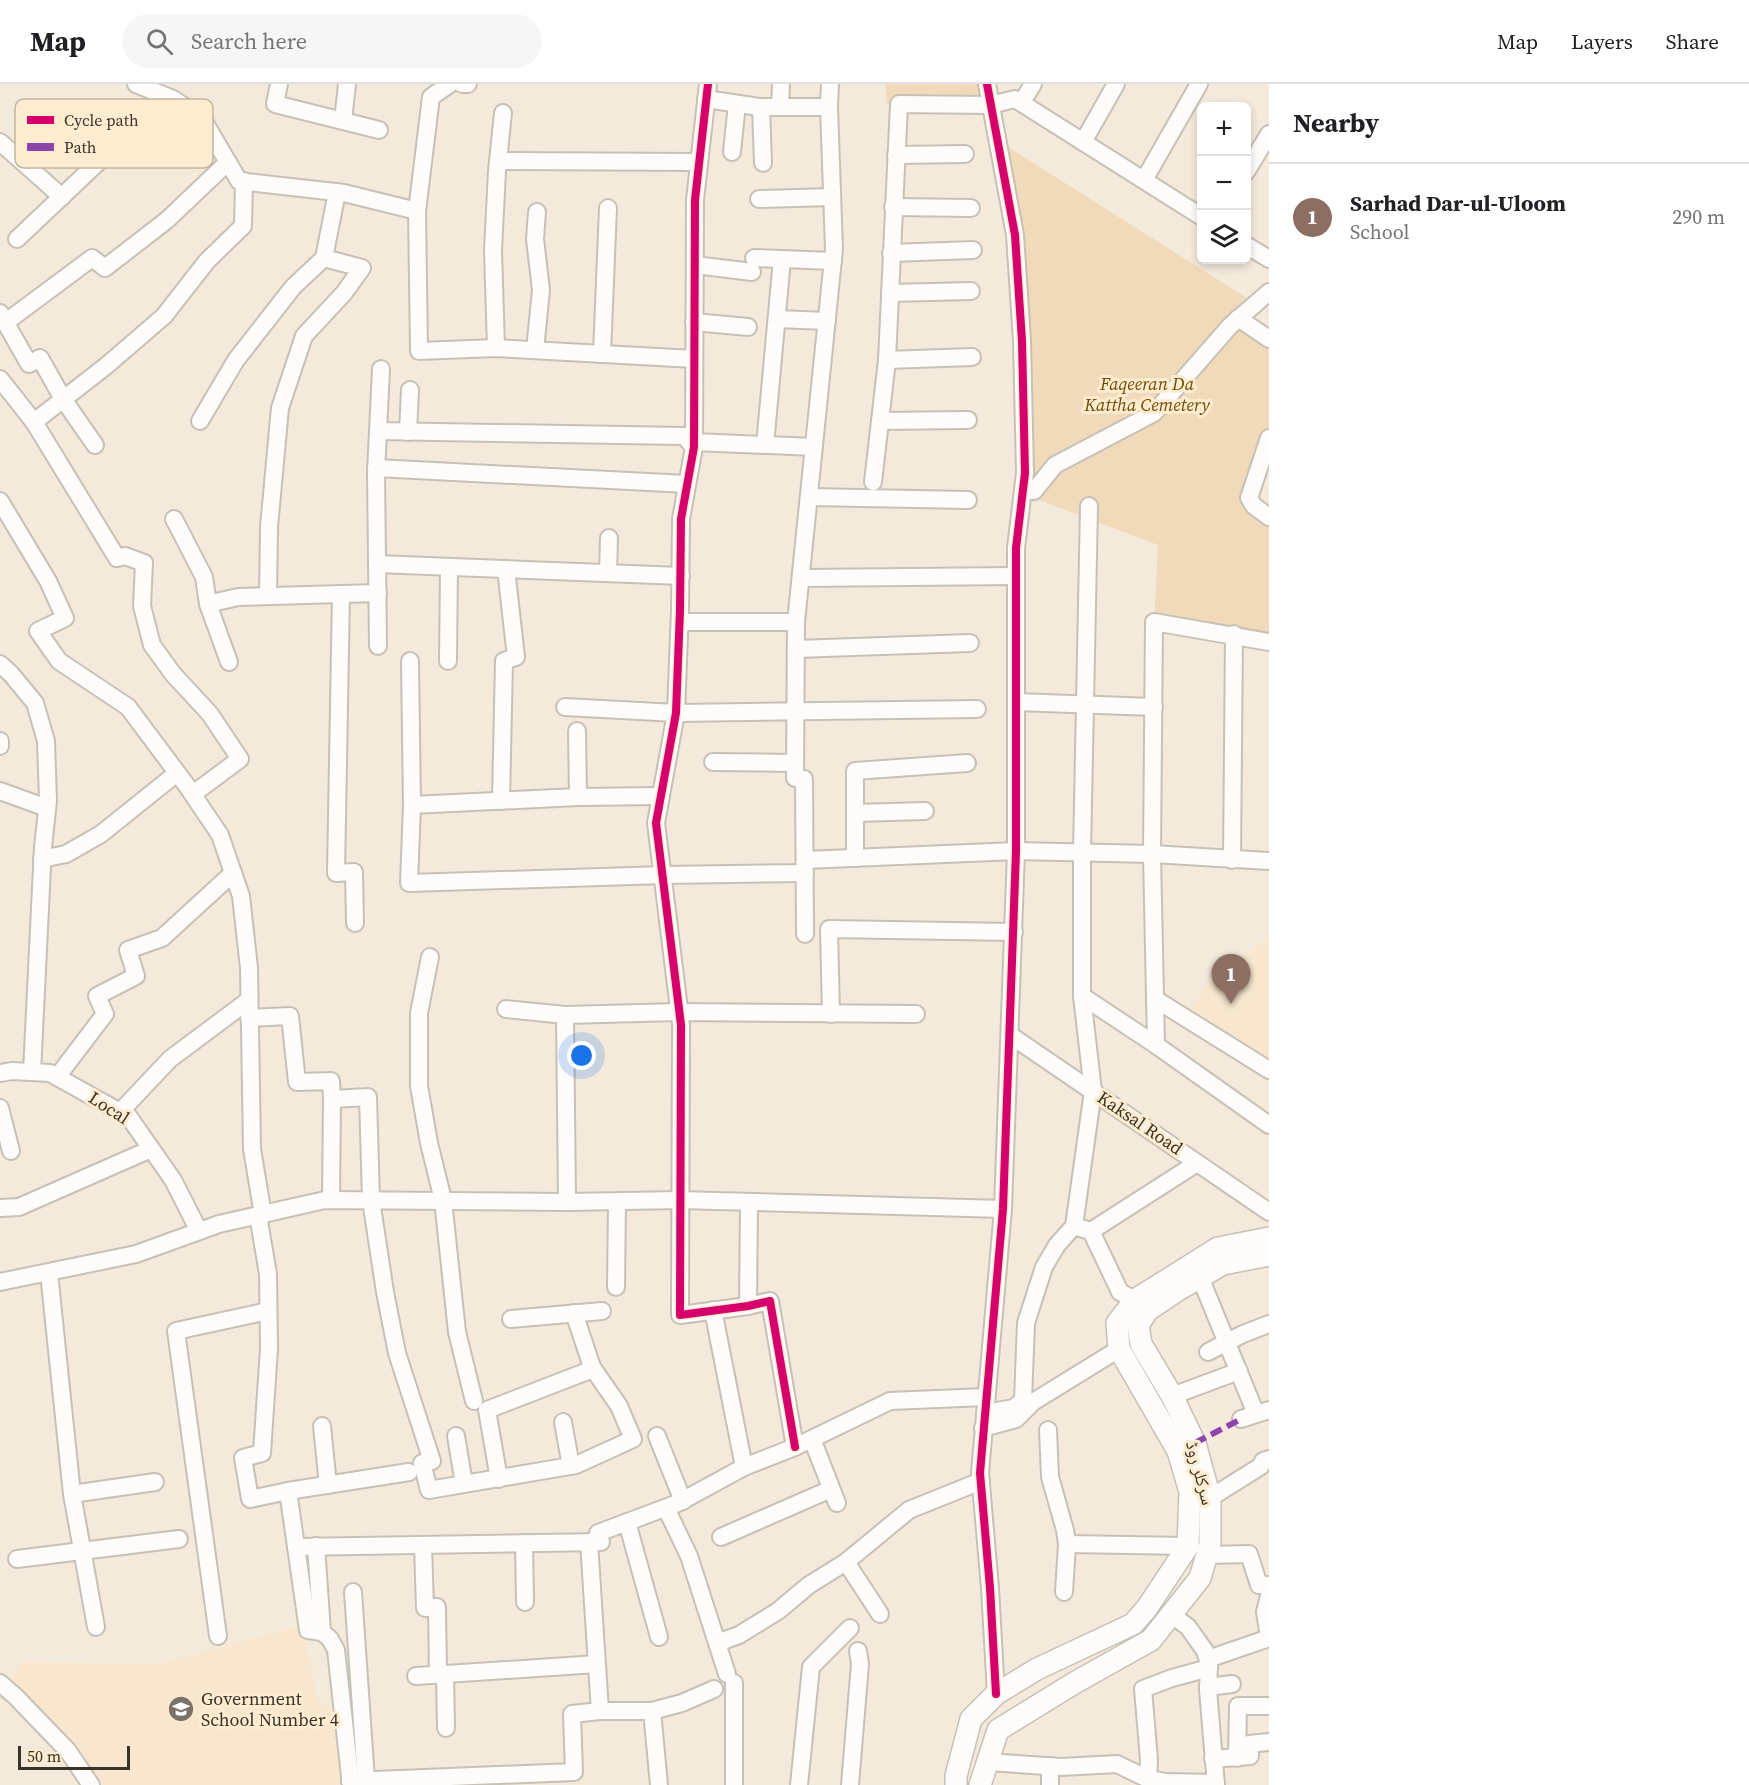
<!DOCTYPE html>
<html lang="en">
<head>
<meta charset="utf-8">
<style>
  body { margin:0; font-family:"Source Serif 4","Noto Naskh Arabic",serif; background:#f6f6f6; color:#202124 }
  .controls { position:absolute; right:18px; top:18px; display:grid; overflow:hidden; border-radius:9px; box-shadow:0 3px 9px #0003 }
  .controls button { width:54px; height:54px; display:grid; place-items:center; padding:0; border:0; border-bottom:2px solid #e0e0e0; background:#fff; color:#202124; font:30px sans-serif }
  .scale { position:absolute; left:18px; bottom:15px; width:112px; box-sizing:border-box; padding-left:6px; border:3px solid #393227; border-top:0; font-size:16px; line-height:21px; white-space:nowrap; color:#393227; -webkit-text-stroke:4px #feecd1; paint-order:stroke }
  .you { position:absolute; left:582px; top:972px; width:21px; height:21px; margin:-15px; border:4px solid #fff; border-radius:50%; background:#1a73e8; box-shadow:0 0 0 9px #1a73e833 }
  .badge { display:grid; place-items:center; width:39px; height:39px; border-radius:50%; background:#b45309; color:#fff; font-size:20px; font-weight:700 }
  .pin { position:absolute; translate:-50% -50px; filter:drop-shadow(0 2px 3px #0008) }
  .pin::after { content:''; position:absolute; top:32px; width:21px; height:18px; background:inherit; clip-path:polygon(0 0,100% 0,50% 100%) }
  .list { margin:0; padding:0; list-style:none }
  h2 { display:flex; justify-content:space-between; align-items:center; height:78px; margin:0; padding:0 24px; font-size:26px }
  h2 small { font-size:20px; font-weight:400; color:#757577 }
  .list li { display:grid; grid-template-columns:39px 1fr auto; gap:18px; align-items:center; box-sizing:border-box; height:108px; padding:0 24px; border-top:2px solid #e0e0e0 }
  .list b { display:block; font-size:22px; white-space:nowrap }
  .list p { margin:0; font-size:20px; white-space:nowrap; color:#757577 }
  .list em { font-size:20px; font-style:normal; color:#757577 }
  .icon { flex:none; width:33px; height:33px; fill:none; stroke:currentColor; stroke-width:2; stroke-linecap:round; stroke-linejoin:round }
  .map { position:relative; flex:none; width:1269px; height:1701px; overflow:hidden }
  header { display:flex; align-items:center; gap:36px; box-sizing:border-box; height:84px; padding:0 30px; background:#fff; border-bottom:2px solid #e0e0e0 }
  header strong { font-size:28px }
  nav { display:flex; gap:33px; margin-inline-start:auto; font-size:21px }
  .search { width:420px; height:54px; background:#f6f6f6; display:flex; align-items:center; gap:15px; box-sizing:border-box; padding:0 21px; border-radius:33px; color:#757577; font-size:22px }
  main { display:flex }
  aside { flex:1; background:#fff }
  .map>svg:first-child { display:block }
  .built { fill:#f8e7ce }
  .green { fill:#f0daba }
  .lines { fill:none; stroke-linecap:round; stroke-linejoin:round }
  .minor-casing { stroke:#c7c0b4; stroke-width:20 }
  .major-casing { stroke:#c7c0b4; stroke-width:24 }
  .minor { stroke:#fdfcfa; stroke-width:16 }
  .major { stroke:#fdfcfa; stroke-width:21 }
  .quiet { stroke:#8e44ad; stroke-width:6; stroke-dasharray:12 6; stroke-linecap:butt }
  .cycleway-casing { stroke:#feecd1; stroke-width:11 }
  .cycleway { stroke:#d6006c; stroke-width:8 }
  .labels { text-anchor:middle; stroke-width:6; stroke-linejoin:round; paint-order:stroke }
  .park-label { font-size:18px; font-style:italic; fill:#704d07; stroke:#feecd1 }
  .street-label { font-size:18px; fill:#393227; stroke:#feecd1 }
  .poi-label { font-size:18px; fill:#393227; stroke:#feecd1; text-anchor:start }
  .key { fill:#feecd1; stroke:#c3b49e; stroke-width:1.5 }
  .key-label { font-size:16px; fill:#393227 }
</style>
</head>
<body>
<header>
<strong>Map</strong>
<div class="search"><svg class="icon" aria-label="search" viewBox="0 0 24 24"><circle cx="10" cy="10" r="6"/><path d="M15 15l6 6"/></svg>Search here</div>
<nav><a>Map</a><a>Layers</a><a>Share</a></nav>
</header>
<main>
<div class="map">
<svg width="1269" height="1701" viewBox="0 0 1269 1701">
  <rect width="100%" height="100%" fill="#f4eadc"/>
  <g class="built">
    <path d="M1269,852V991L1181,939L1207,901Z"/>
    <path d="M302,1541L318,1617L350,1632L353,1701H91L7,1605L21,1578L158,1580Z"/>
  </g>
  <g class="green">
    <path d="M885,0H985L990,21L887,20Z"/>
    <path d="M997,56L1258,221L1248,240L1269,256V383L1256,416L1269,423V560L1154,540L1158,461L1034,414Z"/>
  </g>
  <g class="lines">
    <g class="minor-casing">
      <g id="minor">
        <path d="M136,0L173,15L202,34L239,97L344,109L417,127"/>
        <path d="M279,0L275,20L379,46"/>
        <path d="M450,0L431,13L417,127L419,267L496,264L694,275"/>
        <path d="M462,0H468"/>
        <path d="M708,0L695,116L694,363L681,435L680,526L676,629L656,739L681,941L680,1231L748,1222L770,1217L795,1363"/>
        <path d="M987,0L1015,151L1022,257L1025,389L1016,464V767L1003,1125L980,1389L990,1504L996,1610"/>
        <path d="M706,15L759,23H829"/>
        <path d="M1022,18L1033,0"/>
        <path d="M761,23L763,79"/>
        <path d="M780,23L781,0"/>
        <path d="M343,37L347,0"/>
        <path d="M0,58L62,113"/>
        <path d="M1083,58L1116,0"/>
        <path d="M732,68L737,20"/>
        <path d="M896,71L965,70"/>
        <path d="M498,77L699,78"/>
        <path d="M1246,88L1269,50"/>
        <path d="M1144,96L1199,0"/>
        <path d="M759,115L832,113"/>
        <path d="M893,123L971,124"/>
        <path d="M17,155L167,13"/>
        <path d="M1246,161L1269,175"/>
        <path d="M891,169L973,166"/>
        <path d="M754,174L833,177"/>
        <path d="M695,181L752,188"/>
        <path d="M890,209L971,207"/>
        <path d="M0,229L29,280L40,274L63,315L95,361"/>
        <path d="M1238,234L1269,255"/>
        <path d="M777,235L827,237"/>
        <path d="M6,238L92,174L105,184L167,136L228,78"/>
        <path d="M694,238L748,243"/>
        <path d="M496,264L493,166L497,87L503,29"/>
        <path d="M535,266L541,206L535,155L537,128"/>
        <path d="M602,270L608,124"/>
        <path d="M887,276L972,273"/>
        <path d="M0,295L34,338L117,474L125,472L144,479L142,522L152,561L173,590L210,630L240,675L193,710"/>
        <path d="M200,337L236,276L293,203L324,174"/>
        <path d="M880,337L968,336"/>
        <path d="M34,338L106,282L164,232L207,177L243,142L244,97"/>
        <path d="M378,347L684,352L694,363"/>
        <path d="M408,348L410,306"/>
        <path d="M1269,354L1249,414L1254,422L1269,433"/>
        <path d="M694,358L814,363"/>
        <path d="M765,361L782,175"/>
        <path d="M376,384L687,400"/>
        <path d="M873,398L887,276L899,20L990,21L1015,15L1202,133"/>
        <path d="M1023,407H1034L1055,381L1154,329L1230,242L1269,208"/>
        <path d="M809,413L968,416"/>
        <path d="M0,417L48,497L65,534L38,547L59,577L128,623L187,702L220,751L241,812L249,884L252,1065L263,1131"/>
        <path d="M174,435L204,493L208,520L229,578"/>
        <path d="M377,480L681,492"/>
        <path d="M608,489L609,454"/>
        <path d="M801,494L1016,492"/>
        <path d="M341,510L336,789L354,788L355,839"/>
        <path d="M268,512L269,443L280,324L304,252L344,209L362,184L324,174L337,108"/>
        <path d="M208,520L238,513L378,509"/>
        <path d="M680,538H796"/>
        <path d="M378,562L376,389L381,285"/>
        <path d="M796,565L970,559"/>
        <path d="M410,577L412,721L409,799L663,791L805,789"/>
        <path d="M448,577L449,483"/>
        <path d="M0,580L11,590L35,619L46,657L48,717L43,763L32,988"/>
        <path d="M1016,618L1154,623"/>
        <path d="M565,623L676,629L977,625"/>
        <path d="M577,647L578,713"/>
        <path d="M0,657V662"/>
        <path d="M713,678L795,679"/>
        <path d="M0,707L47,724"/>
        <path d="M501,717L504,577L516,573L506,485"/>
        <path d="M412,721L578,713L661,712"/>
        <path d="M855,729L925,727"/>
        <path d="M855,774V687L967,679"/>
        <path d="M42,775L66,770L101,750L177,689"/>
        <path d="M805,776L1016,767L1152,770L1269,777"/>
        <path d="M1232,776L1234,550"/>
        <path d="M805,850L804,695L795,694L796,538L834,165L829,23L830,0"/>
        <path d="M430,873L419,929V1002L429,1059L443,1116L457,1248L474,1317"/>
        <path d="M1082,912L1156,961L1269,1041"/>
        <path d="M1155,915L1269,986"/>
        <path d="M506,925L565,931L678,928L916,930"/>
        <path d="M831,930L829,845L1014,848"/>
        <path d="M565,931L567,1118"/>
        <path d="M249,934L290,932L297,998L331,997L332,1015L368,1013L371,1116L385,1208L397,1269L432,1377L422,1379L429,1406L576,1381L633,1355L619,1322L592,1283L574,1229"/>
        <path d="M1010,951L1269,1128"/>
        <path d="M1156,961L1152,770L1154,538L1269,558"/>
        <path d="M0,989L12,987L50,989L129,1033L173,1096L199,1147"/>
        <path d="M57,993L105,930L97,912L136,892L128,866L162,854L233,789"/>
        <path d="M0,1024L11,1067"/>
        <path d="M120,1028L170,975L249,916"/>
        <path d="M331,1116L332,1015"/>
        <path d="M0,1124L19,1123L151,1065"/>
        <path d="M258,1131L268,1190L269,1264L262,1369L243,1374L250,1415L288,1407L308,1546L322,1548"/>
        <path d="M1080,1144L1091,1147L1120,1208L1135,1216"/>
        <path d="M1091,1147L1197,1079"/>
        <path d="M49,1189L72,1410L96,1543"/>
        <path d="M1200,1193L1256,1330"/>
        <path d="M0,1198L136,1170L219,1140L325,1116L567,1118L679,1116L1003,1125"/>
        <path d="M616,1203L617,1118"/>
        <path d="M748,1222L749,1119"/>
        <path d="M713,1226L744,1383"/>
        <path d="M511,1235L602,1227"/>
        <path d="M1208,1268L1243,1250L1269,1240"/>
        <path d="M1172,1312L1239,1287"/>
        <path d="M985,1329L1014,1324L1023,1316L1026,1239L1044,1183L1057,1161L1074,1142L1093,1007L1082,912V768L1089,422"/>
        <path d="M1241,1335L1269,1326"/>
        <path d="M563,1338L571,1382"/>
        <path d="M322,1342L328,1401"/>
        <path d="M983,1344L1016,1335L1033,1318L1119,1265"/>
        <path d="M1048,1346L1050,1393L1065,1446L1067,1460L1064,1508"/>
        <path d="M456,1352L464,1400"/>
        <path d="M657,1352L683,1417"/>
        <path d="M812,1355L837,1419"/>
        <path d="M499,1395L487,1326L593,1285"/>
        <path d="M288,1407L409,1388"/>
        <path d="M72,1410L155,1398"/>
        <path d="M1210,1414L1261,1382L1263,1377L1269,1375"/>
        <path d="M666,1424L689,1472L727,1590"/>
        <path d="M627,1438L659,1553"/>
        <path d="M721,1453L831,1405"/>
        <path d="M589,1458L600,1627"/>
        <path d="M524,1459L525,1518"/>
        <path d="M1067,1460L1188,1462"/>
        <path d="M423,1461L425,1524L437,1523L438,1591"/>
        <path d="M316,1462L322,1548L330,1555L336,1566L351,1701"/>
        <path d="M296,1463L601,1458L598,1449L678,1419L744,1383L795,1363L890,1317L986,1313"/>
        <path d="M1207,1471L1249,1470L1259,1501H1269"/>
        <path d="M17,1475L179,1455"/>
        <path d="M846,1478L880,1530"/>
        <path d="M353,1508L366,1696"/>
        <path d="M1269,1512L1265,1528L1269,1553"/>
        <path d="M1171,1530L1188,1543L1205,1567L1209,1580L1208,1606L1216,1701"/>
        <path d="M218,1552L176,1247L268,1227"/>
        <path d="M717,1559L739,1551L778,1527L809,1501L846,1478L909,1426L981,1397"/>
        <path d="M1208,1575L1269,1554"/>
        <path d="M445,1590L446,1644"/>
        <path d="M416,1592L597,1580"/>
        <path d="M0,1599L15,1612L68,1667L91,1701"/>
        <path d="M734,1599V1701"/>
        <path d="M1208,1603L1232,1600"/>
        <path d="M652,1627L659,1701"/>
        <path d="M1237,1674L1238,1622H1269"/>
        <path d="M1213,1675L1250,1672L1249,1660L1269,1658"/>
        <path d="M988,1678L1061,1683L1117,1680L1148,1695L1166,1698L1216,1699"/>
        <path d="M1148,1695L1149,1676L1143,1605L1172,1594L1209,1584"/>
        <path d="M350,1697L574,1688L572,1630L600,1627H652L682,1619L714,1605"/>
        <path d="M799,1701L811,1583L850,1544"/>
        <path d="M850,1701L860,1580L858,1567"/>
        <path d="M1050,1701V1682"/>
      </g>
    </g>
    <g class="major-casing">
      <g id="major">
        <path d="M956,1701V1692L971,1635L996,1610L1037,1585L1133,1540L1147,1524L1188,1462L1190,1408L1178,1367L1119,1265L1117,1239L1135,1216L1218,1164L1269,1154"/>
        <path d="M980,1701L998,1646L1076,1598L1151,1556L1200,1494L1210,1460V1414L1195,1359L1172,1312L1141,1260L1138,1241L1148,1226L1178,1206L1223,1180L1269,1171"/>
      </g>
    </g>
    <use href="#minor" class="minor"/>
    <use href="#major" class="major"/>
    <path class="quiet" d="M1195,1359L1241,1335"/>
    <g class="cycleway-casing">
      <g id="cycleway">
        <path d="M708,0L695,116L694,363L681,435L680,526L676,629L656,739L681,941L680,1231L748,1222L770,1217L795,1363"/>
        <path d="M987,0L1015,151L1022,257L1025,389L1016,464V767L1003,1125L980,1389L990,1504L996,1610"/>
      </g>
    </g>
    <use href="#cycleway" class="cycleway"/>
  </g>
  <defs>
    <g id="school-disc" transform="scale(1.35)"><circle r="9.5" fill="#7a7266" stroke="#feecd1"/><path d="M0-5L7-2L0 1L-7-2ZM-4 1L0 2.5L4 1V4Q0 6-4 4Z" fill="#fff"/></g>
  </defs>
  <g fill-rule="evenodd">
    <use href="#school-disc" x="181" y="1625"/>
  </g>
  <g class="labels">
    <g class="park-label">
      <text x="1147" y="306">Faqeeran Da<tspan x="1147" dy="21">Kattha Cemetery</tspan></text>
    </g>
    <g class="street-label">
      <text transform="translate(109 1024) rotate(33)" y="6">Local</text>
      <text transform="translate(1140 1039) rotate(34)" y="6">Kaksal Road</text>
      <text transform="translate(1200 1389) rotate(75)" y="6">سرکلر روڈ</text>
    </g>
    <g class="poi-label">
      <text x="201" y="1621">Government<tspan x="201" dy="21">School Number 4</tspan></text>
    </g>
  </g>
  <rect x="15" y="15" width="198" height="69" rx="9" class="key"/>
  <rect x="27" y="32" width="27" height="8" fill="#d6006c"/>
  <rect x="27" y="59" width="27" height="8" fill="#8e44ad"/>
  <g class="key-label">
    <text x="64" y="42">Cycle path</text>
    <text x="64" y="69">Path</text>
  </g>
</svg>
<div class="controls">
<button>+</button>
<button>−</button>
<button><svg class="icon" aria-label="layers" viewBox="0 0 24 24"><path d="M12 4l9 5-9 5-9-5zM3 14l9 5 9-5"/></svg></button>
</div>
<div class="scale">50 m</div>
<div class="you"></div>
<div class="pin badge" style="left:1231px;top:920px;background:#8d6e63">1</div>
</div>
<aside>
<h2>Nearby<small></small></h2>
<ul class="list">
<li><span class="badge" style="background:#8d6e63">1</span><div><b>Sarhad Dar-ul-Uloom</b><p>School</p></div><em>290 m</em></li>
</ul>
</aside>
</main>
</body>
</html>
